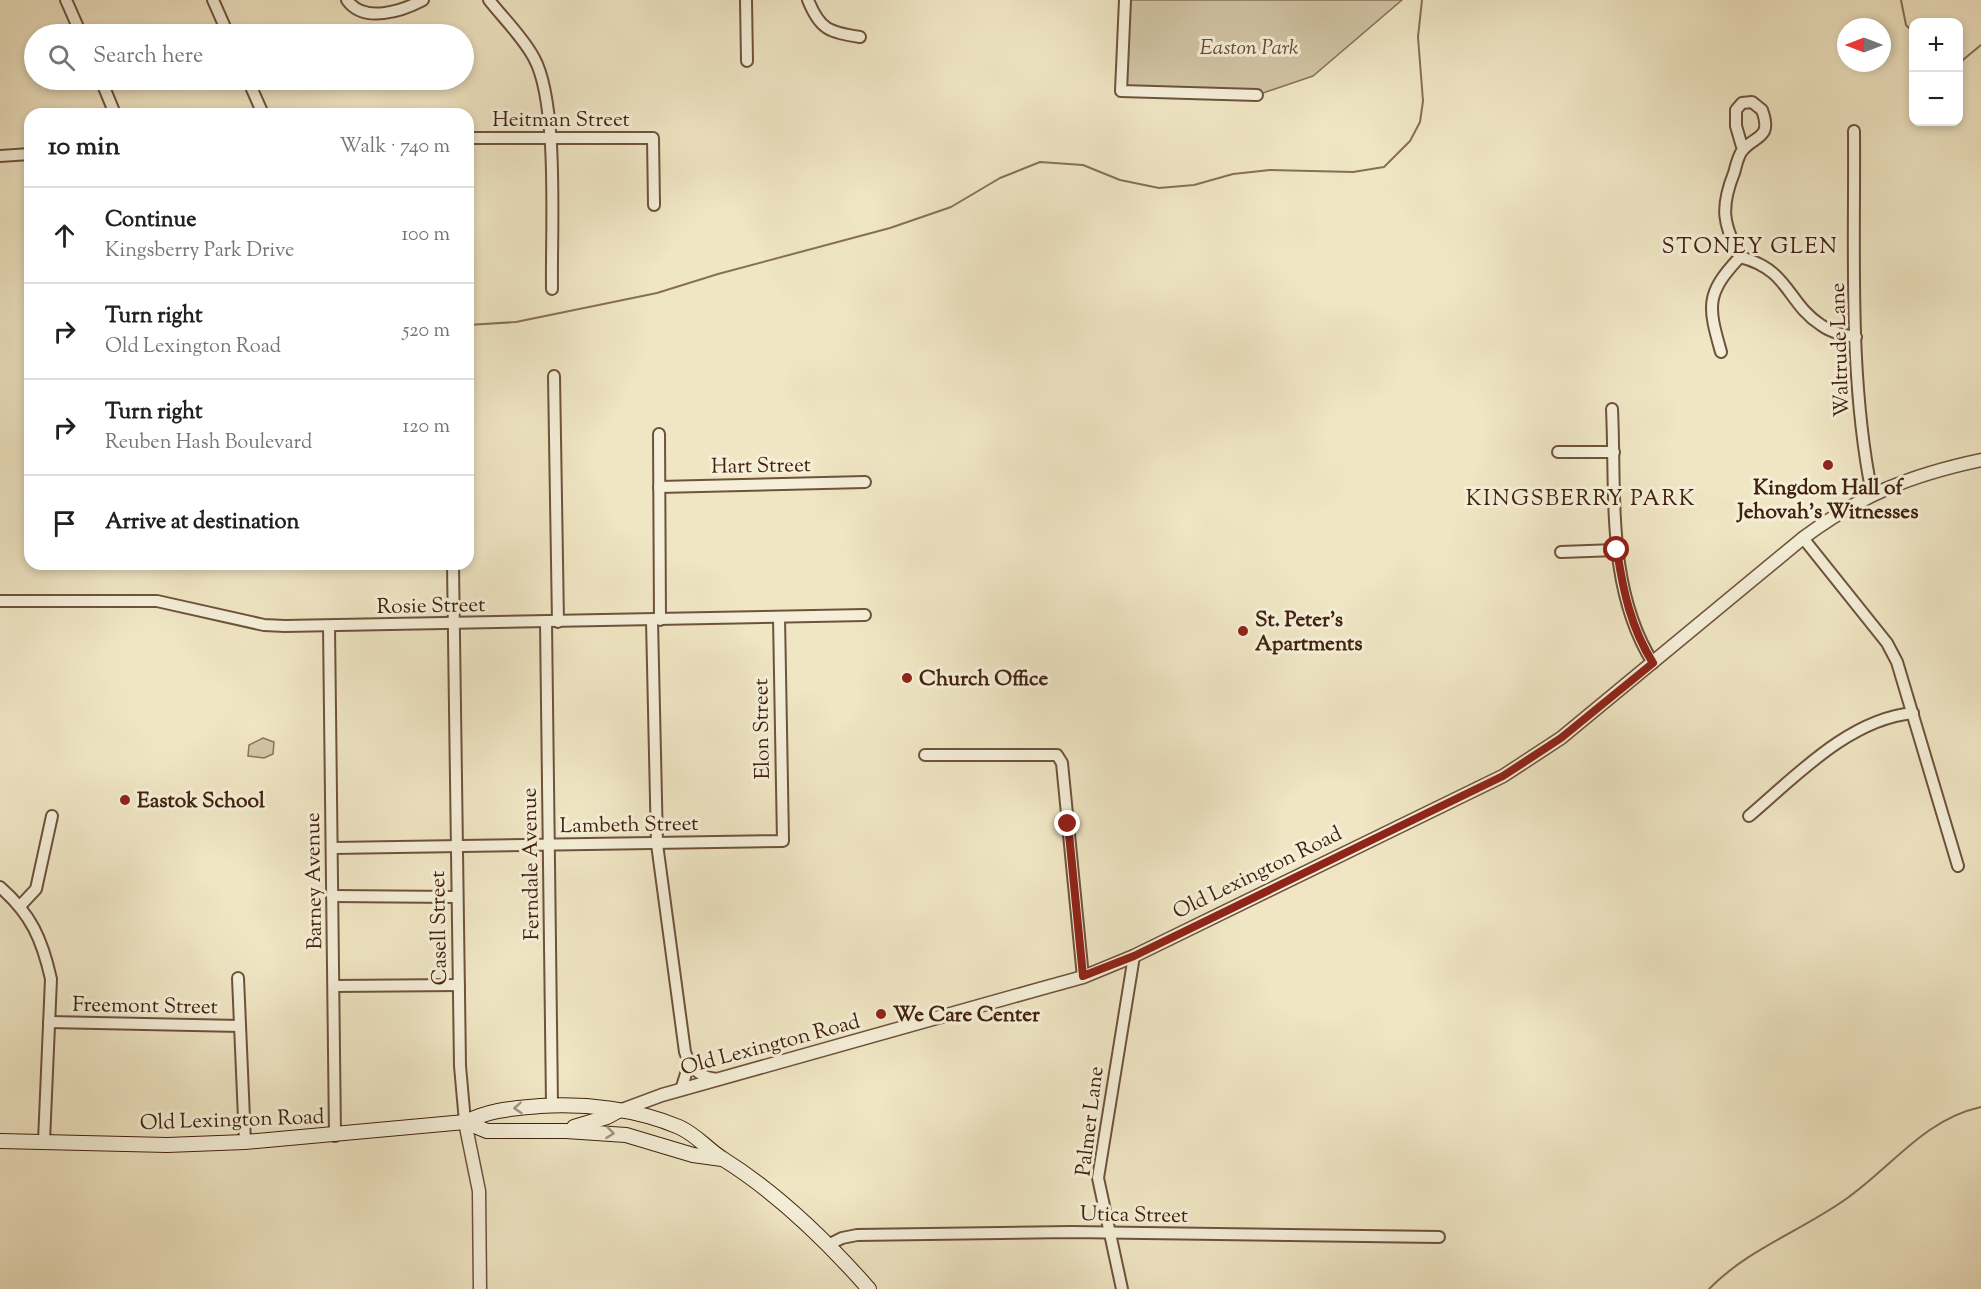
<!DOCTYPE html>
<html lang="en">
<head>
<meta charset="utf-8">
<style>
  body { margin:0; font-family:"Sorts Mill Goudy",serif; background:#f2f2f2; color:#202124 }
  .controls { position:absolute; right:18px; top:18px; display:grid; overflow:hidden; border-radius:12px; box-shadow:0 3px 9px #0003 }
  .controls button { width:54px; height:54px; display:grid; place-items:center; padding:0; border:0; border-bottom:2px solid #e0e0e0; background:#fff; color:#202124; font:30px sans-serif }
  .compass { position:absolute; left:1837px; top:18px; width:54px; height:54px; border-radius:50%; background:#fff; box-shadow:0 3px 9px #0003; rotate:270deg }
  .stop { position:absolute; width:18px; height:18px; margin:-14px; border:4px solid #8f2418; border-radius:50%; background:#fff }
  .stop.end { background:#8f2418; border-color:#fff; box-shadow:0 2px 6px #0008 }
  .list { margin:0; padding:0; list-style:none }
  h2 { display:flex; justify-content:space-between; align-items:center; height:78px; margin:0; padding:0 24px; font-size:26px }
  h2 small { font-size:20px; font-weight:400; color:#757577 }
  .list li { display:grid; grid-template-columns:39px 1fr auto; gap:18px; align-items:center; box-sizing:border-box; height:96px; padding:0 24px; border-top:2px solid #e0e0e0 }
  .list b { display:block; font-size:22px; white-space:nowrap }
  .list p { margin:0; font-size:20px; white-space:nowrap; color:#757577 }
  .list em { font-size:20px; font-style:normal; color:#757577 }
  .icon { flex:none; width:33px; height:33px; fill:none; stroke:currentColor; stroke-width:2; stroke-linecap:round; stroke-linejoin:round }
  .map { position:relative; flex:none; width:1981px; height:1289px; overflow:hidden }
  .search { position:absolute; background:#fff; box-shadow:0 3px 9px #0003; left:24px; top:24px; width:450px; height:66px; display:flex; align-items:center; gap:15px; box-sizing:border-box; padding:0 21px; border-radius:33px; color:#757577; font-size:22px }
  .panel { position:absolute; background:#fff; box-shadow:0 3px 9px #0003; left:24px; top:108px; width:450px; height:462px; border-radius:18px }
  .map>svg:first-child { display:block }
  .green { fill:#d2c5a5; stroke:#8a735a; stroke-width:1.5 }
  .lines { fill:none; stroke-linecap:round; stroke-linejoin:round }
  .stream { stroke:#876f56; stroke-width:2 }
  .minor-casing { stroke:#6e523c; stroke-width:14 }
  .tertiary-casing { stroke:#6e523c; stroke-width:15 }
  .secondary-casing { stroke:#42210e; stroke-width:16 }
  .minor { stroke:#f5efd9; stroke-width:10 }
  .tertiary { stroke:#f5efd9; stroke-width:12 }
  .secondary { stroke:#f5efd9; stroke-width:14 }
  .oneway { stroke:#a4927e }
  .route { stroke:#8f2418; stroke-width:8 }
  .poi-dot { fill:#8f2418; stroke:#f5efd9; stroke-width:2 }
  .labels { text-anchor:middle; stroke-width:6; stroke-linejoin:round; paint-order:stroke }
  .park-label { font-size:21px; font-style:italic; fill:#664a34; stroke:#f5efd9 }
  .street-label { font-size:21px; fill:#42210e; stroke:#f5efd9 }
  .poi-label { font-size:21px; font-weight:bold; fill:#42210e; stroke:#f5efd9; text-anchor:start }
  .neighbourhood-label { font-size:22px; letter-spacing:1.5px; fill:#42210e; stroke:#f5efd9 }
</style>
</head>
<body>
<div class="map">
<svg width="1981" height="1289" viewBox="0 0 1981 1289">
  <rect width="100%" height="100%" fill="#f0e6c4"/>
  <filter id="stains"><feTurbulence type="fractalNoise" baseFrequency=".00333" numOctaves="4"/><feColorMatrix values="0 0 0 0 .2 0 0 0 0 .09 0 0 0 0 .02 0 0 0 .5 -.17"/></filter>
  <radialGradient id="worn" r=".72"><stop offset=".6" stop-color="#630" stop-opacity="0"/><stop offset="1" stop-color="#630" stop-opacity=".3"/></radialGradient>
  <g class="green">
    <path d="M1125,0H1402L1313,76L1257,95L1121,91Z"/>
    <path d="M263,738L274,742L273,754L264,758L248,756L249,745Z"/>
  </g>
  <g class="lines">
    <g class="stream">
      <path d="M1901,0L1906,25L1914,33"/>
      <path d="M1958,64L1981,45"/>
      <path d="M468,325L516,322L657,293L718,274L890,228L951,207L1000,178L1040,162L1083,165L1120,180L1159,188L1194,185L1233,174L1270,170L1353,172L1384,167L1410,141L1420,122L1423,101L1418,37L1422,0"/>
      <path d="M1709,1289C1748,1249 1801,1231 1846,1199C1892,1167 1923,1120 1981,1107"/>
    </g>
    <g class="minor-casing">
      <g id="minor">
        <path d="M66,0L81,34"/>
        <path d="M213,0L228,34"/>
        <path d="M347,0C364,24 402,11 423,0"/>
        <path d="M489,0C503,18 523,37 534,58C559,103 551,233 552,289"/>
        <path d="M746,0L747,61"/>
        <path d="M808,0C820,30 829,32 860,37"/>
        <path d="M1125,0L1121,91L1257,95"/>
        <path d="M101,80L115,114"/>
        <path d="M248,80L263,114"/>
        <path d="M1854,131C1855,251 1848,375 1872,494"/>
        <path d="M468,138H653L654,205"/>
        <path d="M0,156L30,154"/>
        <path d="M1740,257C1723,224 1720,208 1734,173C1736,166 1738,156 1742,151C1754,135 1773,140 1762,110L1752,102L1742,103L1736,110V126L1743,150"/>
        <path d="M1721,352C1708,306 1705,294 1740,257C1790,270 1786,302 1821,325C1832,333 1844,335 1856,337"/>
        <path d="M554,376L558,622"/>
        <path d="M1612,409C1616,494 1606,588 1653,663"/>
        <path d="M659,434L660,620"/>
        <path d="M1558,452H1614"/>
        <path d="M659,487L865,482"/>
        <path d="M1803,538L1887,643L1897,662L1958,866"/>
        <path d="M1561,552L1616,550"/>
        <path d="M453,564L460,1066L465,1122"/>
        <path d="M0,601H157L264,625L285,626L865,615"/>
        <path d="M652,620L657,844L685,1052C690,1068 699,1077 717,1079"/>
        <path d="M546,622L552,1105"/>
        <path d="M329,626L335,1136"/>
        <path d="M925,755H1057L1062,763L1083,977"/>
        <path d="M1749,816C1795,777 1849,719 1913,713"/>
        <path d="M333,848L783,841L779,617"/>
        <path d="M0,887C31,914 42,939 51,979L44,1141"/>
        <path d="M332,896L456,897"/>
        <path d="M21,905L36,889L52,816"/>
        <path d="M238,978L245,1142"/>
        <path d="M334,986L459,985"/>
        <path d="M49,1022L240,1026"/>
        <path d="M681,1090L689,1064"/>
        <path d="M830,1244L842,1238L857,1235L1071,1232L1439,1237"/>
        <path d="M1122,1289L1098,1178L1134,956"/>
      </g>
    </g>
    <g class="tertiary-casing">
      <g id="tertiary">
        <path d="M619,1111L662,1095L1036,990L1083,977L1134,956L1503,776L1561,738L1803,538C1861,495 1910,475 1981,460"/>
        <path d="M465,1122L479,1191L480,1289"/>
      </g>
    </g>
    <g class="secondary-casing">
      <g id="secondary">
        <path d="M465,1122L487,1131H566L626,1135L693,1155L722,1159"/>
        <path d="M574,1127L607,1117L618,1111"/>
        <path d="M0,1141L167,1145L245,1142L465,1122C493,1109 510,1109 540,1106C585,1103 637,1109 679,1127C697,1135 707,1149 723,1159C779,1194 826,1240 869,1289"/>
      </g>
    </g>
    <use href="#minor" class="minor"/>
    <use href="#tertiary" class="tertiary"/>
    <use href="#secondary" class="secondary"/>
  </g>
  <defs><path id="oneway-chevron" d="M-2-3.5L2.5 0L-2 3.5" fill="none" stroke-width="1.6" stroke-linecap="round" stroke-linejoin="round" transform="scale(1.5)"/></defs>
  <g class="oneway">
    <use href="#oneway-chevron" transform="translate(518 1108) rotate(176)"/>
    <use href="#oneway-chevron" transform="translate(610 1133) rotate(7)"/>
  </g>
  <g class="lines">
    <path class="route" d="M1068,824L1083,976L1134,956L1503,776L1561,738L1653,663C1631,628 1623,591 1617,550"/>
  </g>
  <g class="poi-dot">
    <circle cx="1828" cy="465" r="6"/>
    <circle cx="1243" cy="631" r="6"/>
    <circle cx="907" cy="678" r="6"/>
    <circle cx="125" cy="800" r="6"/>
    <circle cx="881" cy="1014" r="6"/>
  </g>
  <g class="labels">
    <g class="park-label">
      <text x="1249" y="54">Easton Park</text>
    </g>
    <g class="street-label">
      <text x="561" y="126">Heitman Street</text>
      <text transform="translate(1839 350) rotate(-92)" y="7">Waltrude Lane</text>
      <text transform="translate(761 465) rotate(-1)" y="7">Hart Street</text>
      <text transform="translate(431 605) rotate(-1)" y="7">Rosie Street</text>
      <text transform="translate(761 729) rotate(-91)" y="7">Elon Street</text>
      <text transform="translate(629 824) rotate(-1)" y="7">Lambeth Street</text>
      <text transform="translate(530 864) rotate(-91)" y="7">Ferndale Avenue</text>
      <text transform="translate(1257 872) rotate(-26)" y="7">Old Lexington Road</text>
      <text transform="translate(313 881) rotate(-91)" y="7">Barney Avenue</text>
      <text transform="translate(438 928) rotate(-91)" y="7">Casell Street</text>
      <text transform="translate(145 1005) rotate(1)" y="7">Freemont Street</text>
      <text transform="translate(770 1044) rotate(-15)" y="7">Old Lexington Road</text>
      <text transform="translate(232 1119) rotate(-2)" y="7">Old Lexington Road</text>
      <text transform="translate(1089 1121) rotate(-83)" y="7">Palmer Lane</text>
      <text transform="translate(1134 1214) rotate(1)" y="7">Utica Street</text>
    </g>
    <g class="poi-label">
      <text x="1828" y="494" text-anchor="middle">Kingdom Hall of<tspan x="1828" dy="24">Jehovah’s Witnesses</tspan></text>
      <text x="1255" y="626">St. Peter's<tspan x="1255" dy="24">Apartments</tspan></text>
      <text x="919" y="685">Church Office</text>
      <text x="137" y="807">Eastok School</text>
      <text x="893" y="1021">We Care Center</text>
    </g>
    <g class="neighbourhood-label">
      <text x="1750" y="253">STONEY GLEN</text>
      <text x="1581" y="505">KINGSBERRY PARK</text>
    </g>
  </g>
  <rect width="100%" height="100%" filter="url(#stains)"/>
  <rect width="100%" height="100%" fill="url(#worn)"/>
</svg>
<div class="controls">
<button>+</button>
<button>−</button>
</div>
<svg class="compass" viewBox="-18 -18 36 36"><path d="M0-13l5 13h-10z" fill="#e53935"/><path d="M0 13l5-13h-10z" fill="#757577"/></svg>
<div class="stop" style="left:1617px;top:550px"></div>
<div class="stop end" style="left:1068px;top:824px"></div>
<div class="search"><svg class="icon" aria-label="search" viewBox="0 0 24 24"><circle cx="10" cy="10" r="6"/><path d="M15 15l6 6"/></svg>Search here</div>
<section class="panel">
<h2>10 min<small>Walk · 740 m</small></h2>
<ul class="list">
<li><svg class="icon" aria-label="ahead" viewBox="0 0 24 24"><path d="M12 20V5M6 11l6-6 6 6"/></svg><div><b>Continue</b><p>Kingsberry Park Drive</p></div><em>100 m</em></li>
<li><svg class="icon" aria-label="right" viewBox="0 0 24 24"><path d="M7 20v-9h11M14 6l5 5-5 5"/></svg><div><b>Turn right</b><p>Old Lexington Road</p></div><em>520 m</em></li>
<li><svg class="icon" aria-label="right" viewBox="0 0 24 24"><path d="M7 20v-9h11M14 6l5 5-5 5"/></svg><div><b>Turn right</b><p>Reuben Hash Boulevard</p></div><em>120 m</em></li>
<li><svg class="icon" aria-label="arrive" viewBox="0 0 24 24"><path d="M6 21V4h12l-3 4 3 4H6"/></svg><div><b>Arrive at destination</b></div></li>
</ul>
</section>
</div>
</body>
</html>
